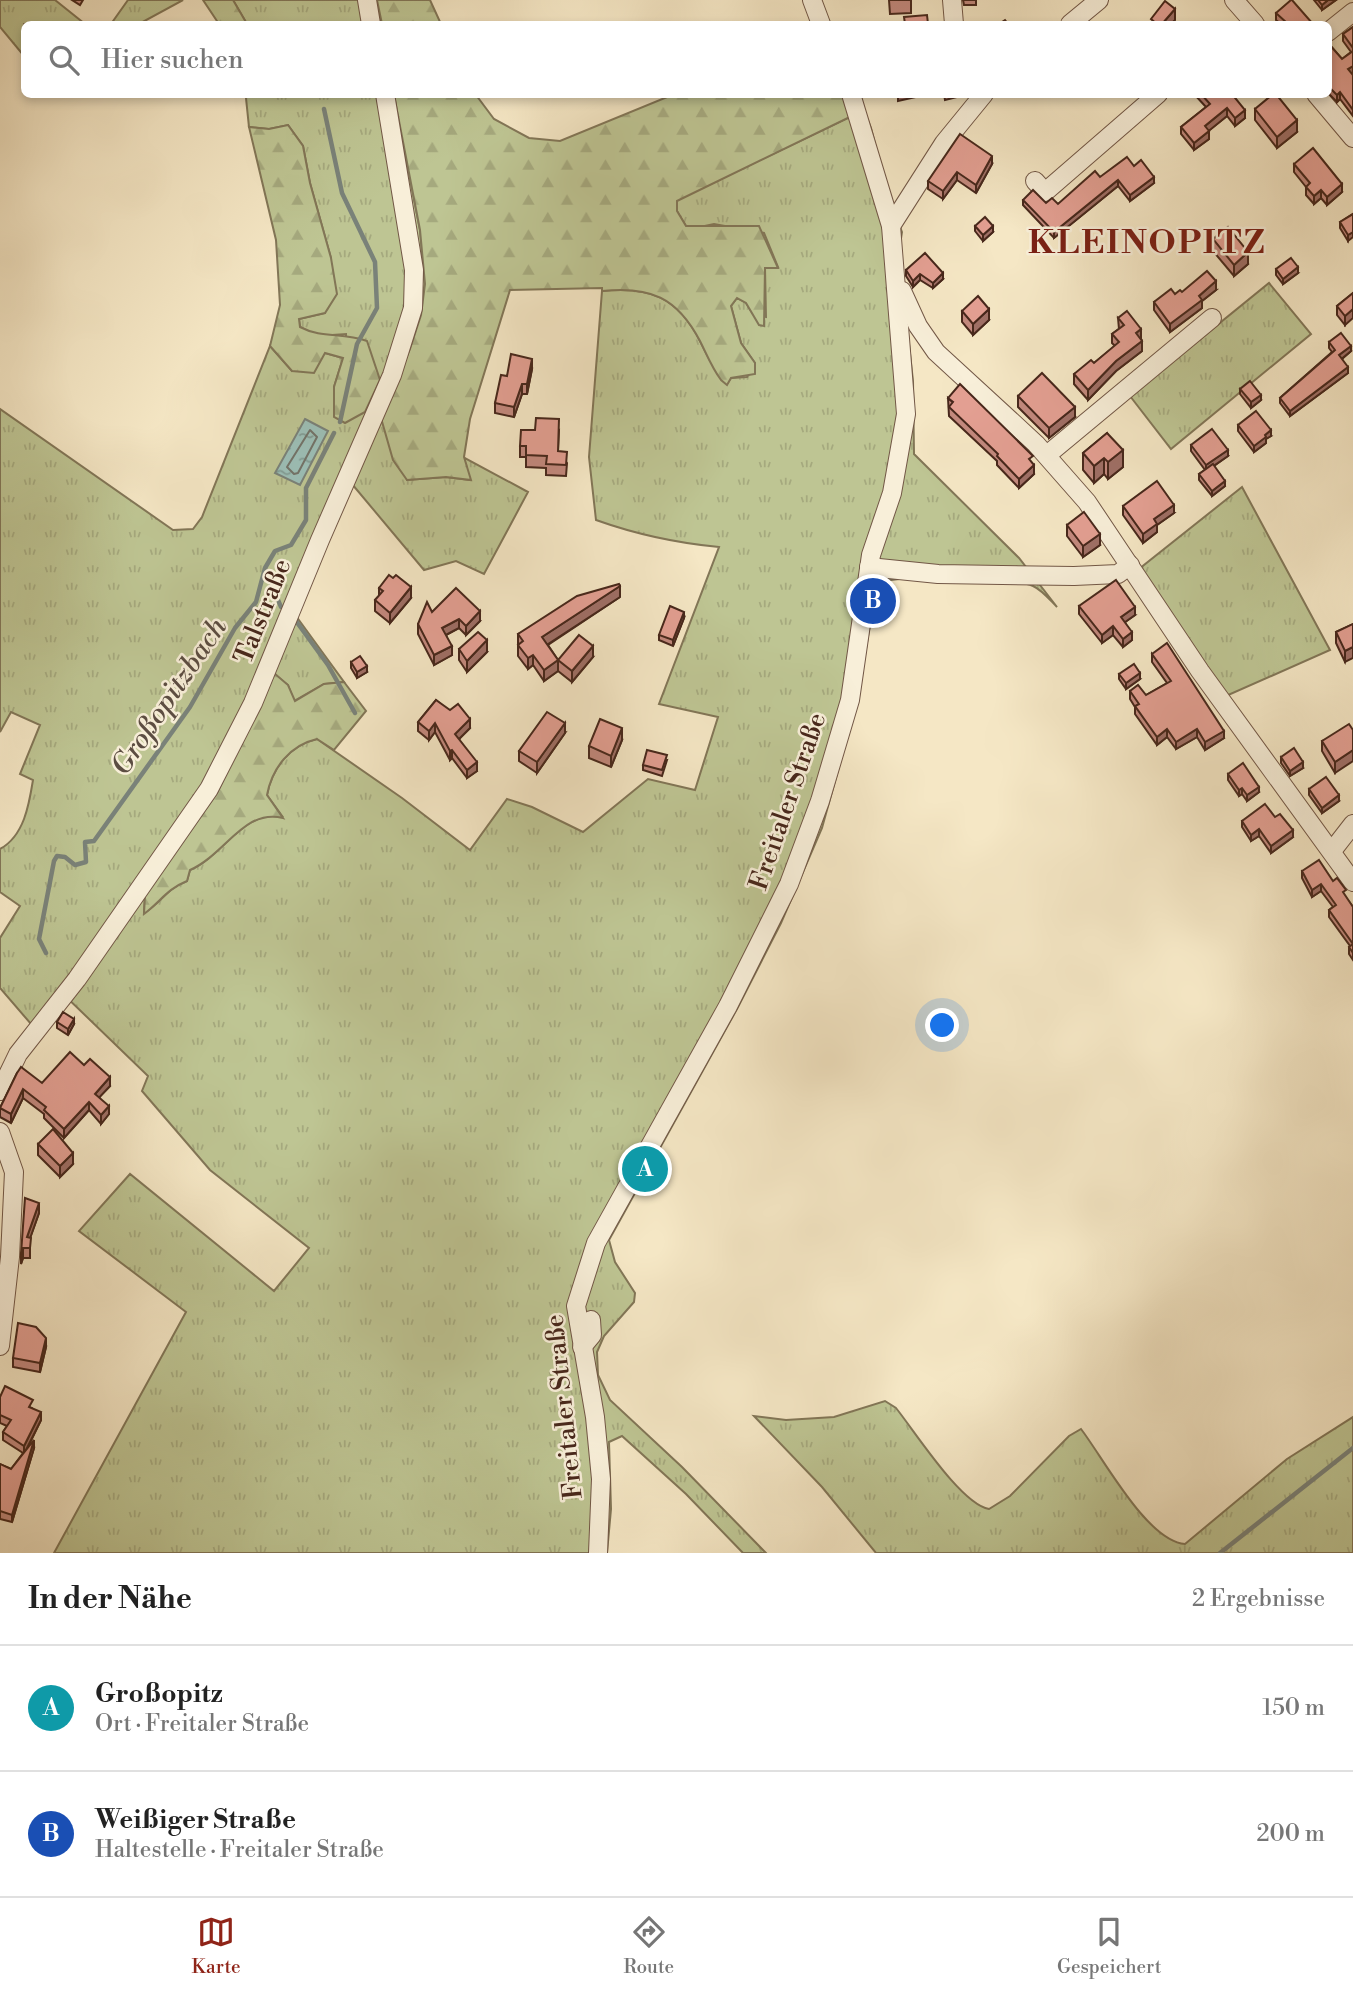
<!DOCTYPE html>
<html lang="de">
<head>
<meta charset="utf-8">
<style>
  body { margin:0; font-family:"Libre Bodoni",serif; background:#f2f2f2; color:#222 }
  .you { position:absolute; left:943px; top:1026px; width:24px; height:24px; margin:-18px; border:5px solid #fff; border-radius:50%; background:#1a73e8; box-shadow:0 0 0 10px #1a73e833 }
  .badge { display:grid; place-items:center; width:46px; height:46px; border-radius:50%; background:#8f2418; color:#fff; font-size:23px; font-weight:700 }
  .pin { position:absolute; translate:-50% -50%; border:4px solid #fff; box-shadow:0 2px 7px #0006 }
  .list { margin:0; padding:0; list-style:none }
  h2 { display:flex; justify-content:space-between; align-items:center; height:91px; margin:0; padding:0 28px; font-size:30px }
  h2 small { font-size:23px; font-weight:400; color:#767676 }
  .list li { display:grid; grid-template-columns:46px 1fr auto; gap:21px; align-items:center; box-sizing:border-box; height:126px; padding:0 28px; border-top:2px solid #e0e0e0 }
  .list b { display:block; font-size:26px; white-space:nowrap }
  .list p { margin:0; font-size:23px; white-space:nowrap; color:#767676 }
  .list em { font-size:23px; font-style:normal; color:#767676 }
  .icon { flex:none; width:38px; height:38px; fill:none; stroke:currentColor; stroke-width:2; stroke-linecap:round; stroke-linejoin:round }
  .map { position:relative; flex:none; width:1353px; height:1553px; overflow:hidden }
  .search { position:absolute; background:#fff; box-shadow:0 4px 10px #0003; left:21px; right:21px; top:21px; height:77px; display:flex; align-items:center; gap:18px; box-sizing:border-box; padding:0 24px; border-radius:10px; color:#767676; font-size:26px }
  .sheet { height:343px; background:#fff }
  nav { display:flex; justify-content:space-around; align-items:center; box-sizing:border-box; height:98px; border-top:2px solid #e0e0e0; background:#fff; font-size:19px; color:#767676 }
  nav a { display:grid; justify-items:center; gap:4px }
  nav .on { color:#8f2418 }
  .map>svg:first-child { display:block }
  .grass { fill:url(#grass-tufts); stroke:#827657; stroke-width:2 }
  .forest { fill:url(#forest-firs); stroke:#827657; stroke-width:2 }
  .water { fill:url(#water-ripples); stroke:#7a8279; stroke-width:2 }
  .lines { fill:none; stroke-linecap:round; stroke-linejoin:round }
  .shore { stroke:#727369; stroke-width:2 }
  .stream { stroke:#7a8279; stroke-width:4.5 }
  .minor-casing { stroke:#725746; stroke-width:20 }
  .minor { stroke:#f8efd9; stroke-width:18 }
  .wall { fill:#c3897e; stroke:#47271b; stroke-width:2 }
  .shaded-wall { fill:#9f6f66; stroke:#47271b; stroke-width:2 }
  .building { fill:#e39f92; stroke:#47271b; stroke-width:2 }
  .labels { text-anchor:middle; stroke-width:5; stroke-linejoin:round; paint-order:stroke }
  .street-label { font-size:26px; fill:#47271b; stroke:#f8efd9 }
  .water-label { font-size:28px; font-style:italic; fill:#5c4d42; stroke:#f8efd9 }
  .district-label { font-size:33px; font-weight:bold; letter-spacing:2px; fill:#7a1f14; stroke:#f8efd9 }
</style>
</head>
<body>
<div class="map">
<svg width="1353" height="1553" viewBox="0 0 1353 1553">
  <defs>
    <pattern id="grass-tufts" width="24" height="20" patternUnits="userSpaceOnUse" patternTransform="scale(1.75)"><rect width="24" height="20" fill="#bec593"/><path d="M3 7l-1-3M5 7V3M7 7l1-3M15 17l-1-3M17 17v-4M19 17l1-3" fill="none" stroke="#a5a97e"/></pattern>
    <pattern id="forest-firs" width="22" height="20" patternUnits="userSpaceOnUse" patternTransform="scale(1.75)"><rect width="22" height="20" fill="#bec593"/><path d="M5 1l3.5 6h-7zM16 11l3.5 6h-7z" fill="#a5a97e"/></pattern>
    <pattern id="water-ripples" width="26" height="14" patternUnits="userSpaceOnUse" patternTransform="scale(1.75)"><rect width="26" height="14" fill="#9cbfb7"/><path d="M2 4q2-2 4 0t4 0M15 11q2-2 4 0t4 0" fill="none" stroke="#819b94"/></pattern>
  </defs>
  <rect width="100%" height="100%" fill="#f5e7c5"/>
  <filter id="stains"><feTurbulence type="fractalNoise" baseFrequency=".00286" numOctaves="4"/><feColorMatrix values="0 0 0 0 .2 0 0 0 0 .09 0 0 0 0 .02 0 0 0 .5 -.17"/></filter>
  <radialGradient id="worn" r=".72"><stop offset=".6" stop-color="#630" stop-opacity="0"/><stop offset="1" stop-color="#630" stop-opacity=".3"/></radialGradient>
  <g class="grass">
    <path d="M0,0H55L85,24H24V56L0,27Z"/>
    <path d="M128,0H183L139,24H111Z"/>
    <path d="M233,0H377L382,24H247Z"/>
    <path d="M250,94L394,95L420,230L425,284L421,315L389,400L407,480L446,477L470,480L463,457L528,492L484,574L456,561L424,570L352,484L296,616L344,682L324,684L294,701L288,685L274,674L217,793L145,895L144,913C164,901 164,890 187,881L190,870C223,856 243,810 282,816L267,795C272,768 290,745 317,739L402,798L470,850L507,799L532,807L583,832L648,779L695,790L718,717L659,704L719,547C676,543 638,535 596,520L589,457L602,291C650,286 678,297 701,343C709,359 715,371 727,384L731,378L747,377L755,363L741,343L731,306L737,298L746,303L753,314L766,317L765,268L778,267L764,233L714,224L700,227L686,226L677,211V200L854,115L858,95L871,128L888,195L902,232L899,251L913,381L914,454L1019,558L1057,607C1050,600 1042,590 1033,586C1012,577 915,577 891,580C883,581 879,586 875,593L858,698L822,828L781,923L737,1009L609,1240L615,1262L635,1293L634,1302L604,1336L597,1352L598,1375L610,1400L682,1467L766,1553H743L686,1494L622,1436L609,1442L611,1509L607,1553H54L186,1312L79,1231L130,1174L274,1291L309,1248L210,1170L142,1091L148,1076L59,990L31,1024L0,988V938L20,906L0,892V849C24,836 29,805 33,780L20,774L40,725L11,712L0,732V409L173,530L193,529L202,517L270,346L292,371L325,353L343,358L334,387L345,422L346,334L317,336L300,327L299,319L325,313L331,258L310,183L303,146L288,125L269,129L249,127L246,98Z"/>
    <path d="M1269,283L1311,334L1171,449L1130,396Z"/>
    <path d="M1242,487L1330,650L1226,696L1139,569Z"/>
    <path d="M885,1401L896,1408C916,1433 961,1504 989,1509L1010,1496L1069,1436L1081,1429C1104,1459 1147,1541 1185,1544L1287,1459L1353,1417V1553H876L822,1487L754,1416L786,1420L834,1417Z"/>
  </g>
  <g class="forest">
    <path d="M203,0H233L247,24H219Z"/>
    <path d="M377,0H430L441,24H382Z"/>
    <path d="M394,95H476L494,119L529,138L560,141L672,95H847L854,115L677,201V211L686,226H759L778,268H765L764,326L759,325L746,303L737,298L731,306L741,343L755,363V374L731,378L727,385L721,380C712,368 707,355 700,341C677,297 650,286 602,291V288L510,290L470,419L464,457L471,480L446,477L407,480L393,460L381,418L410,349L421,315L425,284L420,230Z"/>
    <path d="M288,125L303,146L310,183L331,258L337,294L325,313L299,319L300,327C323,339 341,332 367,341L380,380L365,412L345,423L334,417V387L343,358L325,353L314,373L292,371L270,346L280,305L276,240L249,127L269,129Z"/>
    <path d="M274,673L288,685L295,701L324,684L344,682L366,711L334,750L317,739C290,745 272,768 267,795L283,818C244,808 226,854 190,870L187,881C167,889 161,901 144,914L145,895L217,793Z"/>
  </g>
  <path class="water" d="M305,419L328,431L300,485L275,473Z"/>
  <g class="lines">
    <path class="shore" d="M310,430L317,437L298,473L294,474L287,467Z"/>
    <g class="stream">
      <path d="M324,109L342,193L375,262L377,308L357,344L340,422"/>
      <path d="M265,569L281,607"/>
      <path d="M296,621L328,665L355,713"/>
      <path d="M46,953L39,939L54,861L57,856L65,857L75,865L86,862L85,842L94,841L190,707L235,628L256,602L265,568L275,551L291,545L306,520V488L334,433"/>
      <path d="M1220,1553L1353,1448"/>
    </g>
    <g class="minor-casing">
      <g id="minor">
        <path d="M367,0L371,24"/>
        <path d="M812,0L821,24"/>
        <path d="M952,0L954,24"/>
        <path d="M1234,0L1255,24"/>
        <path d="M1070,24L1099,0"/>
        <path d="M1328,32L1353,12"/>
        <path d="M1316,94L1353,138"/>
        <path d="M1035,181L1045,192L1158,94"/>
        <path d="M891,226L944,143L984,94"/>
        <path d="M897,291H902L918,326L936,352L1036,444L1087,502L1200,671L1353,882"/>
        <path d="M1047,455L1212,318"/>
        <path d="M869,567L938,574L1074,576L1118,574L1130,565"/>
        <path d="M1332,851L1353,824"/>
        <path d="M0,1091L18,1054L77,979L209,789L253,703L320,540L392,375L413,308L414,270L385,94"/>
        <path d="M0,1132L14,1172L10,1257L0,1346"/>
        <path d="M582,1347L592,1335L591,1320"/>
        <path d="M598,1553L601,1479L595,1417L576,1306L596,1243L728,1006L789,884L820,801L850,700L871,555L892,493L906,414L891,226L851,94"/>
      </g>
    </g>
    <use href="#minor" class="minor"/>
  </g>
  <g class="wall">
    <path d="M72,0H83L80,5Z"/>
    <path d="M889,0H911V13L890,14Z"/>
    <path d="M963,0H976V5H964Z"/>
    <path d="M1314,0H1336L1322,10Z"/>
    <path d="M1276,13L1313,24H1281L1276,20Z"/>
    <path d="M1353,27V73L1352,74L1353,75V116L1340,99L1337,102L1328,93V43L1342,59L1351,52L1343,41V34Z"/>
    <path d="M944,94H957V97L945,100Z"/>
    <path d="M1194,94H1232L1245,118L1235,126L1227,116L1208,131L1209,139L1194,150L1181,134V127L1206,107Z"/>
    <path d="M1255,109L1297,132L1277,148L1255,120Z"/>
    <path d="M992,164L976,193L957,180L943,199L928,189V181Z"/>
    <path d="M1294,164L1342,192L1327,205L1321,198L1314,204L1306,195V187L1294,172Z"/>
    <path d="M1134,166L1154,183L1130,201L1118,186L1054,238L1023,205V200L1058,204L1100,177Z"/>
    <path d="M1353,214L1348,241L1340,228V222Z"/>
    <path d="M975,226L993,232L983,241L975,231Z"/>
    <path d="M1213,239L1248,264L1234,276L1213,251Z"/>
    <path d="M1276,269L1298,273L1283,284L1276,275Z"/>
    <path d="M906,270L943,279L933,288L920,280L913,287L906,276Z"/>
    <path d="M1216,290L1202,301V308L1170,332L1154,310V302L1175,294L1182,292Z"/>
    <path d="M1353,293L1345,325L1337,315V306Z"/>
    <path d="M962,311L989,320L973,335L962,322Z"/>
    <path d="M1118,318L1141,338L1142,351L1116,371L1088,400L1074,384V374L1094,363L1115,346L1112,343V334L1119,329Z"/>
    <path d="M1329,342L1351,351L1342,359L1348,373L1290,416L1280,403V398L1332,352L1329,348Z"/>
    <path d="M532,369L527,394H522L514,417L495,413V403L507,376Z"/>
    <path d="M1240,389L1261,400L1251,408L1240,394Z"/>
    <path d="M1018,396L1075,417L1049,438L1018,407Z"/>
    <path d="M948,398L1034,474L1019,488L997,465V461L949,416Z"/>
    <path d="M1238,425L1271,436L1266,439V443L1254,452L1238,431Z"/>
    <path d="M559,430L558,451L567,463L566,476L546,475V468L526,467V457H520V446Z"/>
    <path d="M1107,433L1123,467L1108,479L1104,474L1094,483L1083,470V453Z"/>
    <path d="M1191,445L1228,456L1214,466L1225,486L1212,496L1199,480V474L1205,470L1191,451Z"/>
    <path d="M1123,506L1174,513L1157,525V532L1143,543L1123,515Z"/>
    <path d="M1067,525L1100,545L1083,557L1067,536Z"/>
    <path d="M379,588L411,598L390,623L375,611V600L379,596Z"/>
    <path d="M620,597L548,645L558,660L593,657L572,682L558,671L544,681L533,665L528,669L518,656V634Z"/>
    <path d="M1079,606L1135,615L1125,622L1132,640L1123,647L1113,635L1102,643L1079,614Z"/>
    <path d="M432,612L480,621L466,635L459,628L446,635L452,655L434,665L418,634V624Z"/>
    <path d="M684,618L673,646L659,640V635Z"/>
    <path d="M1353,624L1345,662L1336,643V632Z"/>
    <path d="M459,649L487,652L467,672L459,660Z"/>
    <path d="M1152,654L1224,738L1205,750L1197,737L1176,749L1167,737L1157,745L1135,714V707L1130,699V691L1146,695L1167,683L1152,662Z"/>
    <path d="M351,662L367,672L357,678L351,668Z"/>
    <path d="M1119,674L1140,679L1126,689L1119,679Z"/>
    <path d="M436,700L470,728L459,739L477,771L467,778L452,758L450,760L435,732L429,740L418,731V722Z"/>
    <path d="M1353,730L1335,773L1322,751V741Z"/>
    <path d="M565,733L537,773L519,761V751Z"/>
    <path d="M622,740L611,767L589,758V746Z"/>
    <path d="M1281,757L1303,768L1290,776L1281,763Z"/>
    <path d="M667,760L662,776L643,770V765Z"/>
    <path d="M1228,774L1259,792L1247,801L1242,794L1239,796L1228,780Z"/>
    <path d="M1309,789L1339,801L1322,813L1309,795Z"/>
    <path d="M1275,817L1293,837L1271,853L1259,836L1251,841L1242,827V821Z"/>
    <path d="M1302,871L1333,881L1353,907V960L1349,954V947L1350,946L1329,917V910L1333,907L1321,891L1312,897L1302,878Z"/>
    <path d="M57,1022L74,1024L68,1035L57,1028Z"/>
    <path d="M84,1065L110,1086L99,1097L109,1114L101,1124L89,1110L64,1138L44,1118V1114L23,1098L11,1123L0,1117V1108L17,1073L42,1083Z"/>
    <path d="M38,1144L73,1164L60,1177L38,1155Z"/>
    <path d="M39,1213L30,1238V1258H23L21,1264V1254Z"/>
    <path d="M46,1347L40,1372L13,1367V1358Z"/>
    <path d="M0,1397L32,1408L41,1420L27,1449L34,1448L12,1522L0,1519V1464L11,1469L23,1453L3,1440V1432L7,1426L0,1423Z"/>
  </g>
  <g class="shaded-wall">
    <path d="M1328,0H1336L1322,10V5Z"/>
    <path d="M1175,9V20L1171,24H1162Z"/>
    <path d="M1353,66V73L1348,76V69Z"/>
    <path d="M1340,92V99L1337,102V95Z"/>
    <path d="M902,94H916V97L898,101V95Z"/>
    <path d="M1227,108V116L1205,134V126Z"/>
    <path d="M1245,110V118L1235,126V118Z"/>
    <path d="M1297,120V132L1277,148V137Z"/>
    <path d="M1209,131V139L1194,150V143Z"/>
    <path d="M992,156V164L976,193V185Z"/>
    <path d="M957,172V180L943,199V191Z"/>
    <path d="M1154,177V183L1130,201V195Z"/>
    <path d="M1118,180V186L1054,238V232Z"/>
    <path d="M1342,184V192L1327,205V197Z"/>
    <path d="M1321,190V198L1314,204V196Z"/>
    <path d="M993,226V232L983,241V235Z"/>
    <path d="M1353,232V237L1348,241V235Z"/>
    <path d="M1248,252V264L1234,276V265Z"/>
    <path d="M1298,267V273L1283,284V279Z"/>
    <path d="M943,273V279L933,288V283Z"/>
    <path d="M920,274V280L913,287V281Z"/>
    <path d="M1216,281V290L1202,301V308L1170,332V324L1199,296Z"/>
    <path d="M989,309V320L973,335V324Z"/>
    <path d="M1353,309V318L1345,325V316Z"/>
    <path d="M1141,329V338L1136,342V333Z"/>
    <path d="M1142,341V351L1116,371L1088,400V390L1116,361Z"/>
    <path d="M1351,346V351L1339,361V355Z"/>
    <path d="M532,359V369L527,394V384Z"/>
    <path d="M1348,367V373L1290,416V411Z"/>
    <path d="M522,384V394L514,417V407Z"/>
    <path d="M1261,395V400L1251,408V402Z"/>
    <path d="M1075,407V417L1049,438V428Z"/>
    <path d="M1271,430V436L1266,439V443L1254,452V446L1265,435Z"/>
    <path d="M1123,450V467L1108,479V462Z"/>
    <path d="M1228,450V456L1206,471V465Z"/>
    <path d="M1104,458V474L1094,483V466Z"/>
    <path d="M1034,465V474L1019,488V479Z"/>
    <path d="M1225,481V486L1212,496V491Z"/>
    <path d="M1174,505V513L1157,525V532L1143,543V534L1154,519Z"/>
    <path d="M1100,534V545L1083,557V546Z"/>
    <path d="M620,586V597L542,648V637Z"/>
    <path d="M411,587V598L390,623V613Z"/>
    <path d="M1135,607V615L1121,625V617Z"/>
    <path d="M480,611V621L466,635V626Z"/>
    <path d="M684,612V618L673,646V640Z"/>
    <path d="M459,619V628L442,637V628Z"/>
    <path d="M1113,626V635L1102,643V635Z"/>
    <path d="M1132,632V640L1123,647V639Z"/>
    <path d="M487,640V652L467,672V661Z"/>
    <path d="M452,646V655L434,665V655Z"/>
    <path d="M593,646V657L572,682V671Z"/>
    <path d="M1353,647V658L1345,662V651Z"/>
    <path d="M533,655V665L528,669V658Z"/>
    <path d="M558,660V671L544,681V670Z"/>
    <path d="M367,666V672L357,678V672Z"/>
    <path d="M1140,673V679L1126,689V683Z"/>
    <path d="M470,719V728L455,743V734Z"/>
    <path d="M435,723V732L429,740V731Z"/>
    <path d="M565,723V733L537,773V762Z"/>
    <path d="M622,728V740L611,767V756Z"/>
    <path d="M1167,729V737L1157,745V737Z"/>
    <path d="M1197,729V737L1176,749V742Z"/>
    <path d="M1224,731V738L1205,750V742Z"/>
    <path d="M452,750V758L450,760V751Z"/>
    <path d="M1353,750V761L1335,773V762Z"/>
    <path d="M477,762V771L467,778V770Z"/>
    <path d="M1303,762V768L1290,776V771Z"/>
    <path d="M1259,787V792L1247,801V795Z"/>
    <path d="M1242,788V794L1239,796V790Z"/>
    <path d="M1339,795V801L1322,813V808Z"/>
    <path d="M1259,829V836L1251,841V835Z"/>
    <path d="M1293,830V837L1271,853V846Z"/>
    <path d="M1321,884V891L1312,897V890Z"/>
    <path d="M74,1019V1024L68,1035V1029Z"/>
    <path d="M110,1077V1086L95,1102V1094Z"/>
    <path d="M23,1089V1098L11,1123V1114Z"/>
    <path d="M89,1102V1110L64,1138V1129Z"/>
    <path d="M109,1106V1114L101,1124V1115Z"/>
    <path d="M73,1153V1164L60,1177V1166Z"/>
    <path d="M39,1203V1213L27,1247V1237Z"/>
    <path d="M23,1248V1258L21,1264V1254Z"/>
    <path d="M46,1338V1347L40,1372V1363Z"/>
    <path d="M41,1412V1420L24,1454V1446Z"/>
    <path d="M34,1440V1448L12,1522V1515Z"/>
  </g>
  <g class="building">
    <path d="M1291,0H1292L1313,24H1288L1276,13Z"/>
    <path d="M1318,0H1328L1322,5Z"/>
    <path d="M1165,1L1175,9L1162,24H1157L1151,19Z"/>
    <path d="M927,15L928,24H905L904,17Z"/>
    <path d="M1005,20L1008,24H999Z"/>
    <path d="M1353,27V48L1343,34Z"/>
    <path d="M1328,43L1342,59L1353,51V66L1348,69L1353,75V110L1340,92L1337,95L1328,86Z"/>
    <path d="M1201,94H1232L1245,110L1235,118L1227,108L1205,126L1209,131L1194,143L1181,127L1210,104Z"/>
    <path d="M1273,94H1276L1297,120L1277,137L1255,109Z"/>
    <path d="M960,134L992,156L976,185L957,172L943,191L928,181Z"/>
    <path d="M1313,148L1342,184L1327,197L1321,190L1314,196L1306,187L1310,183L1294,164Z"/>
    <path d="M1127,157L1134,166L1141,160L1154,177L1130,195L1118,180L1054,232L1023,200L1033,190L1046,203L1052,198L1058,204L1095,171L1100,177Z"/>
    <path d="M1353,214V232L1348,235L1340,222Z"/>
    <path d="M985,217L993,226L983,235L975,226Z"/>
    <path d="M1228,227L1248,252L1234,265L1213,239Z"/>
    <path d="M925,253L943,273L933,283L920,274L913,281L906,270Z"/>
    <path d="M1291,258L1298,267L1283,279L1276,269Z"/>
    <path d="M1207,271L1216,281L1199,296L1202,300L1170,324L1154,302L1171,289L1175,294L1180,290L1182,292Z"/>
    <path d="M1353,293V309L1345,316L1337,306Z"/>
    <path d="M978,296L989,309L973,324L962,311Z"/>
    <path d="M1127,311L1141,329L1136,333L1142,341L1116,361L1088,390L1074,374L1091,360L1094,363L1119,342L1112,334L1124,325L1118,318Z"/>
    <path d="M1341,333L1351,346L1339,355L1348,367L1290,411L1280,398L1335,350L1329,342Z"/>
    <path d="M511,354L532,359L527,384H522L514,407L495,403L501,375L507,376Z"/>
    <path d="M1042,373L1075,407L1049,428L1018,396Z"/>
    <path d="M1250,381L1261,395L1251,402L1240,389Z"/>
    <path d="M960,384L1033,456L1029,459L1034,465L1019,479L997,456L998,454L949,407L953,402L948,398Z"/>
    <path d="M1256,411L1271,430L1265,435L1266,437L1254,446L1238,425Z"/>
    <path d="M536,418L559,419L558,451L567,452L566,465L546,464L547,456L526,455V446H520L521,430H535Z"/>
    <path d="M1212,429L1228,450L1206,465L1191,445Z"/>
    <path d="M1107,433L1123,450L1108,462L1104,458L1094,466L1083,453Z"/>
    <path d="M1213,464L1225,481L1212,491L1199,474Z"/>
    <path d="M1157,481L1174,505L1154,519L1157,524L1143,534L1123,506Z"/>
    <path d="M1084,512L1100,534L1083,546L1067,525Z"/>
    <path d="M389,575L393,578L396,575L411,587L390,613L375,600L383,591L379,588Z"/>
    <path d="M1116,580L1135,607L1121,617L1132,632L1123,639L1113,626L1102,635L1079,606Z"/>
    <path d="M619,584L620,586L542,637L558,660L544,670L533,655L528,658L518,645L523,641L518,634L577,596Z"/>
    <path d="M456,588L480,611L466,626L459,619L442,628L452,646L434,655L418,624L427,602L432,612Z"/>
    <path d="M670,606L684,612L673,640L659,635Z"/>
    <path d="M1353,624V647L1345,651L1336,632Z"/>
    <path d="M478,632L487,640L467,661L459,649Z"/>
    <path d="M579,635L593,646L572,671L558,660Z"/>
    <path d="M1167,643L1224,731L1205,742L1197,729L1176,742L1167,729L1157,737L1135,706L1139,704L1130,691L1138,685L1146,695L1171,681L1152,654Z"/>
    <path d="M360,656L367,666L357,672L351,662Z"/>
    <path d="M1134,664L1140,673L1126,683L1119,674Z"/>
    <path d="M436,700L450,710L458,704L470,719L455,734L477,762L467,770L452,750L450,751L435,723L429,731L418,722Z"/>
    <path d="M547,712L565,723L537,762L519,751Z"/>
    <path d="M600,719L622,728L611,756L589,746Z"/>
    <path d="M1349,724L1353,730V750L1335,762L1322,741Z"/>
    <path d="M1294,748L1303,762L1290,771L1281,757Z"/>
    <path d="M647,750L667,755L662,770L643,765Z"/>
    <path d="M1243,763L1259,787L1247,795L1242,788L1239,790L1228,774Z"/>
    <path d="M1326,777L1339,795L1322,808L1309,789Z"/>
    <path d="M1265,804L1275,817L1280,814L1293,830L1271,846L1259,829L1251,835L1242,821Z"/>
    <path d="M1319,860L1333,881L1337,878L1346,890L1343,892L1353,907V944L1329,910L1336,905L1321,884L1312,890L1302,871Z"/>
    <path d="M1353,944V953L1349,947Z"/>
    <path d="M63,1012L74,1019L68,1029L57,1022Z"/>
    <path d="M70,1052L84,1065L90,1059L110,1077L95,1094L109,1106L101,1115L89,1102L64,1129L44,1110L46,1107L23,1089L11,1114L0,1108L17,1073L21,1067L42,1083Z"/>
    <path d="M53,1129L73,1153L60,1166L38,1144Z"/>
    <path d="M25,1198L39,1203L27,1237L31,1238L30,1248H23L21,1254Z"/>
    <path d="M18,1323L36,1327L46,1338L40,1363L13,1358Z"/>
    <path d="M5,1386L33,1400L29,1407L41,1412L24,1446L3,1432L11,1420L0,1415V1397Z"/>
    <path d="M34,1440L12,1515L0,1511V1464L11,1469Z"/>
  </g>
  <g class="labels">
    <g class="street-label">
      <text transform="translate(262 611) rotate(-68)" y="9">Talstraße</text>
      <text transform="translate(787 801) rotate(-71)" y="9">Freitaler Straße</text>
      <text transform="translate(563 1407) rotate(-96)" y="9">Freitaler Straße</text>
    </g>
    <g class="water-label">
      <text transform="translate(168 696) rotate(-56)" y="10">Großopitzbach</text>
    </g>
    <g class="district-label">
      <text x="1147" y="253">KLEINOPITZ</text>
    </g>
  </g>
  <rect width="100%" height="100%" filter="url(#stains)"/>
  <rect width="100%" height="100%" fill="url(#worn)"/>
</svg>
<div class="you"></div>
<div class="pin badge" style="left:645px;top:1169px;background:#0f9aa8">A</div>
<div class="pin badge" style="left:873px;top:601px;background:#1a4fb4">B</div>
<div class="search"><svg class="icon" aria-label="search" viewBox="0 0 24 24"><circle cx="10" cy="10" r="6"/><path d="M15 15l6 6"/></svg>Hier suchen</div>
</div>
<section class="sheet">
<h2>In der Nähe<small>2 Ergebnisse</small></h2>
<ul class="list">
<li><span class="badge" style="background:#0f9aa8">A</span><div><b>Großopitz</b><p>Ort · Freitaler Straße</p></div><em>150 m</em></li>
<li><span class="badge" style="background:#1a4fb4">B</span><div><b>Weißiger Straße</b><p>Haltestelle · Freitaler Straße</p></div><em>200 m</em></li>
</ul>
</section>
<nav>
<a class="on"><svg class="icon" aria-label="map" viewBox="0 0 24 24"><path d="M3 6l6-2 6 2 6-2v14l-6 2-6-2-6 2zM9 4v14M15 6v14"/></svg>Karte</a>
<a><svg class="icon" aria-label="directions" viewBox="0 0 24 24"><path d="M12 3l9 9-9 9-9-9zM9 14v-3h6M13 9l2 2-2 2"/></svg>Route</a>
<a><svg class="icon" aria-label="saved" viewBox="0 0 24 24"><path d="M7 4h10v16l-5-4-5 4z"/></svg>Gespeichert</a>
</nav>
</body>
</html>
